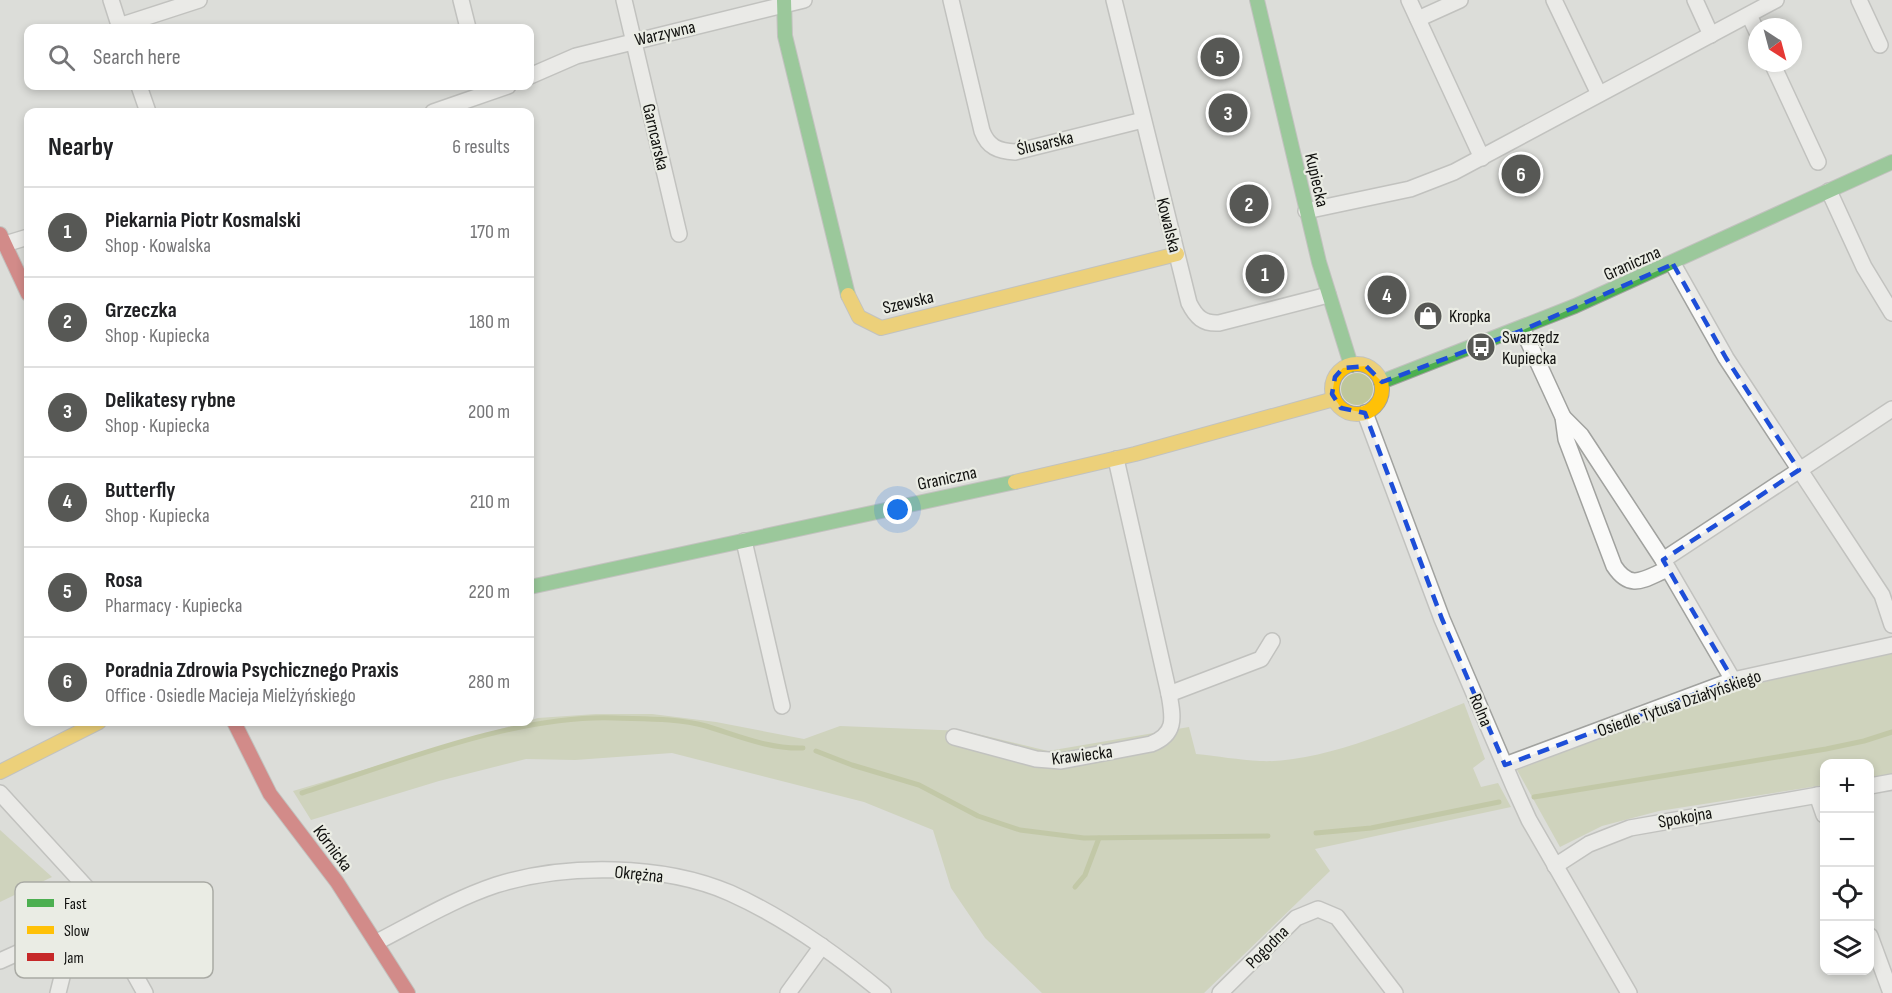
<!DOCTYPE html>
<html lang="en">
<head>
<meta charset="utf-8">
<style>
  body { margin:0; font-family:"Sofia Sans Condensed",sans-serif; background:#f6f6f6; color:#202124 }
  .controls { position:absolute; right:18px; bottom:18px; display:grid; overflow:hidden; border-radius:12px; box-shadow:0 3px 9px #0003 }
  .controls button { width:54px; height:54px; display:grid; place-items:center; padding:0; border:0; border-bottom:2px solid #e0e0e0; background:#fff; color:#202124; font:30px sans-serif }
  .compass { position:absolute; left:1748px; top:18px; width:54px; height:54px; border-radius:50%; background:#fff; box-shadow:0 3px 9px #0003; rotate:144deg }
  .you { position:absolute; left:898px; top:510px; width:21px; height:21px; margin:-15px; border:4px solid #fff; border-radius:50%; background:#1a73e8; box-shadow:0 0 0 9px #1a73e833 }
  .badge { display:grid; place-items:center; width:39px; height:39px; border-radius:50%; background:#575855; color:#fff; font-size:20px; font-weight:700 }
  .pin { position:absolute; translate:-50% -50%; border:3px solid #fff; box-shadow:0 2px 6px #0006 }
  .list { margin:0; padding:0; list-style:none }
  h2 { display:flex; justify-content:space-between; align-items:center; height:78px; margin:0; padding:0 24px; font-size:26px }
  h2 small { font-size:20px; font-weight:400; color:#757577 }
  .list li { display:grid; grid-template-columns:39px 1fr auto; gap:18px; align-items:center; box-sizing:border-box; height:90px; padding:0 24px; border-top:2px solid #e0e0e0 }
  .list b { display:block; font-size:22px; white-space:nowrap }
  .list p { margin:0; font-size:20px; white-space:nowrap; color:#757577 }
  .list em { font-size:20px; font-style:normal; color:#757577 }
  .icon { flex:none; width:33px; height:33px; fill:none; stroke:currentColor; stroke-width:2; stroke-linecap:round; stroke-linejoin:round }
  .map { position:relative; flex:none; width:1892px; height:993px; overflow:hidden }
  .search { position:absolute; background:#fff; box-shadow:0 3px 9px #0003; left:24px; top:24px; width:510px; height:66px; display:flex; align-items:center; gap:15px; box-sizing:border-box; padding:0 21px; border-radius:12px; color:#757577; font-size:22px }
  .panel { position:absolute; background:#fff; box-shadow:0 3px 9px #0003; left:24px; top:108px; width:510px; height:618px; border-radius:12px }
  .map>svg:first-child { display:block }
  .green { fill:#bec79c }
  .lines { fill:none; stroke-linecap:round; stroke-linejoin:round }
  .stream { stroke:#a3af6a; stroke-width:5 }
  .street-casing { stroke:#a1a29f; stroke-width:18 }
  .fast-casing { stroke:#a1a29f; stroke-width:16 }
  .slow-casing { stroke:#a1a29f; stroke-width:16 }
  .jam-casing { stroke:#a1a29f; stroke-width:16 }
  .street { stroke:#fafaf9; stroke-width:15 }
  .fast { stroke:#4caf50; stroke-width:14 }
  .slow { stroke:#ffc107; stroke-width:14 }
  .jam { stroke:#c62828; stroke-width:14 }
  .marked { fill:none; stroke:#1d4ed8; stroke-width:4.5; stroke-dasharray:12 8; stroke-linejoin:round }
  .labels { text-anchor:middle; stroke-width:4.5; stroke-linejoin:round; paint-order:stroke }
  .street-label { font-size:18px; fill:#10100e; stroke:#eaece4 }
  .poi-label { font-size:18px; fill:#10100e; stroke:#eaece4; text-anchor:start }
  .key { fill:#eaece4; stroke:#a9aaa4; stroke-width:1.5 }
  .key-label { font-size:16px; fill:#10100e }
</style>
</head>
<body>
<div class="map">
<svg width="1892" height="993" viewBox="0 0 1892 993">
  <rect width="100%" height="100%" fill="#dcddd9"/>
  <g class="green">
    <circle cx="1357" cy="389" r="16"/>
    <path d="M1892,651V774L1870,778V764H1824V785L1659,811L1602,826L1560,847L1517,770L1675,709L1739,688Z"/>
    <path d="M1464,703L1485,759L1473,768L1481,787L1498,783L1511,807L1315,849L1330,871L1204,993H1042L985,938L951,888L933,830L864,802L672,753L575,760L526,759L439,781L311,820L293,791L538,718L596,714H652L716,722L804,739L840,726L965,731L1048,751L1189,727L1196,754C1217,756 1239,760 1260,761C1320,764 1408,725 1464,703Z"/>
    <path d="M0,830L52,877L0,902Z"/>
  </g>
  <g class="lines">
    <g class="stream">
      <path d="M816,751L852,765L919,785L978,816L1020,830L1084,838L1268,836"/>
      <path d="M302,793C396,763 517,714 615,718C645,719 677,718 706,726C739,736 768,749 803,748"/>
      <path d="M1534,797L1826,749L1864,741L1892,732"/>
      <path d="M1316,833L1371,828L1499,802"/>
      <path d="M1075,887L1085,875L1099,838"/>
    </g>
    <g class="street-casing">
      <g id="street">
        <path d="M111,0L120,28"/>
        <path d="M461,0L468,28"/>
        <path d="M624,0L679,234"/>
        <path d="M951,0L982,131C988,147 998,151 1015,152L1143,120"/>
        <path d="M1114,0L1189,303C1196,317 1203,324 1219,323L1328,295"/>
        <path d="M1409,0L1482,158"/>
        <path d="M1554,0L1599,94"/>
        <path d="M1695,0L1711,35"/>
        <path d="M1859,0L1880,45"/>
        <path d="M1749,15L1757,32"/>
        <path d="M1418,19L1460,0"/>
        <path d="M119,26L199,0"/>
        <path d="M1772,63L1818,162"/>
        <path d="M530,76L576,56L804,0"/>
        <path d="M139,86L148,112"/>
        <path d="M433,112L508,86"/>
        <path d="M1829,191L1864,267L1892,313"/>
        <path d="M1306,211L1410,189L1454,172L1776,0"/>
        <path d="M5,244L28,237"/>
        <path d="M1673,264L1726,358L1882,595L1892,625"/>
        <path d="M1523,330L1563,417L1566,439L1614,566C1631,592 1645,578 1668,569"/>
        <path d="M1365,413L1442,619L1514,787L1529,820L1629,993"/>
        <path d="M1563,417L1581,435L1663,560L1733,680"/>
        <path d="M744,541L782,706"/>
        <path d="M1663,560L1892,409"/>
        <path d="M1169,694L1261,659L1272,641"/>
        <path d="M954,737L1036,759L1061,761L1151,744C1177,734 1173,717 1169,694L1116,459"/>
        <path d="M1505,765L1733,680L1892,645"/>
        <path d="M1870,786L1892,782"/>
        <path d="M0,793L86,887L145,993"/>
        <path d="M1817,795L1824,815"/>
        <path d="M1555,866L1589,844L1630,828L1824,794"/>
        <path d="M1870,936L1891,993"/>
        <path d="M377,942C416,922 454,899 496,885C566,863 663,864 730,893C786,918 836,954 883,993"/>
        <path d="M0,961L53,937H72"/>
        <path d="M58,993L72,937L85,936L109,925"/>
        <path d="M788,993L822,946"/>
        <path d="M1220,993L1296,918L1318,909L1337,917L1395,993"/>
      </g>
    </g>
    <g class="fast-casing">
      <g id="fast">
        <path d="M784,0L785,36L848,295"/>
        <path d="M1257,0L1319,262L1351,365"/>
        <path d="M1381,382L1575,306L1892,162"/>
        <path d="M530,587L1015,482"/>
      </g>
    </g>
    <g class="slow-casing">
      <g id="slow">
        <path d="M848,295L859,317L881,328L1177,254"/>
        <circle cx="1357" cy="389" r="25"/>
        <path d="M1015,482L1135,454L1334,399"/>
        <path d="M0,772L99,722"/>
      </g>
    </g>
    <g class="jam-casing">
      <g id="jam">
        <path d="M0,234L28,294"/>
        <path d="M234,722L270,794L337,882L408,993"/>
      </g>
    </g>
    <use href="#street" class="street"/>
    <use href="#fast" class="fast"/>
    <use href="#slow" class="slow"/>
    <use href="#jam" class="jam"/>
  </g>
  <path d="M0 0H1892V993H0ZM1673,264L1726,358L1799,470L1663,560L1733,680L1505,765L1442,619L1365,413L1341,408L1332,394L1335,377L1343,368L1366,366L1382,382L1523,330Z" fill="#dcddd9" fill-opacity=".55" fill-rule="evenodd"/>
  <path class="marked" d="M1673,264L1726,358L1799,470L1663,560L1733,680L1505,765L1442,619L1365,413L1341,408L1332,394L1335,377L1343,368L1366,366L1382,382L1523,330Z"/>
  <defs>
    <g id="shop-disc" transform="scale(1.5)"><circle r="9.5" fill="#575855" stroke="#eaece4"/><path d="M-5-2.5h2.3a2.7 3.5 0 0 1 5.4 0H5L5.5 6h-11ZM-1.5-2.5h3a1.5 2.3 0 0 0-3 0Z" fill="#fff"/></g>
    <g id="bus-disc" transform="scale(1.5)"><circle r="9.5" fill="#575855" stroke="#eaece4"/><path d="M-5-6H5V4H4V6H2V4H-2V6H-4V4H-5ZM-3.5-4V0h7V-4ZM-3.5 1.2v1.5H-2V1.2ZM2 1.2v1.5H3.5V1.2Z" fill="#fff"/></g>
  </defs>
  <g fill-rule="evenodd">
    <use href="#shop-disc" x="1428" y="316"/>
    <use href="#bus-disc" x="1481" y="347"/>
  </g>
  <g class="labels">
    <g class="street-label">
      <text transform="translate(665 33) rotate(-13)" y="6">Warzywna</text>
      <text transform="translate(656 137) rotate(77)" y="6">Garncarska</text>
      <text transform="translate(1045 143) rotate(-13)" y="6">Ślusarska</text>
      <text transform="translate(1317 180) rotate(77)" y="6">Kupiecka</text>
      <text transform="translate(1169 225) rotate(76)" y="6">Kowalska</text>
      <text transform="translate(1632 263) rotate(-24)" y="6">Graniczna</text>
      <text transform="translate(908 302) rotate(-13)" y="6">Szewska</text>
      <text transform="translate(947 478) rotate(-12)" y="6">Graniczna</text>
      <text transform="translate(1679 703) rotate(-19)" y="6">Osiedle Tytusa Działyńskiego</text>
      <text transform="translate(1481 710) rotate(67)" y="6">Rolna</text>
      <text transform="translate(1082 755) rotate(-7)" y="6">Krawiecka</text>
      <text transform="translate(1685 817) rotate(-10)" y="6">Spokojna</text>
      <text transform="translate(333 848) rotate(53)" y="6">Kórnicka</text>
      <text transform="translate(639 874) rotate(6)" y="6">Okrężna</text>
      <text transform="translate(1267 947) rotate(-45)" y="6">Pogodna</text>
    </g>
    <g class="poi-label">
      <text x="1449" y="322">Kropka</text>
      <text x="1502" y="343">Swarzędz<tspan x="1502" dy="21">Kupiecka</tspan></text>
    </g>
  </g>
  <rect x="15" y="882" width="198" height="96" rx="9" class="key"/>
  <rect x="27" y="899" width="27" height="8" fill="#4caf50"/>
  <rect x="27" y="926" width="27" height="8" fill="#ffc107"/>
  <rect x="27" y="953" width="27" height="8" fill="#c62828"/>
  <g class="key-label">
    <text x="64" y="909">Fast</text>
    <text x="64" y="936">Slow</text>
    <text x="64" y="963">Jam</text>
  </g>
</svg>
<div class="controls">
<button>+</button>
<button>−</button>
<button><svg class="icon" aria-label="locate" viewBox="0 0 24 24"><circle cx="12" cy="12" r="6"/><path d="M12 2v4M12 18v4M2 12h4M18 12h4"/></svg></button>
<button><svg class="icon" aria-label="layers" viewBox="0 0 24 24"><path d="M12 4l9 5-9 5-9-5zM3 14l9 5 9-5"/></svg></button>
</div>
<svg class="compass" viewBox="-18 -18 36 36"><path d="M0-13l5 13h-10z" fill="#e53935"/><path d="M0 13l5-13h-10z" fill="#757577"/></svg>
<div class="you"></div>
<div class="pin badge" style="left:1265px;top:274px">1</div>
<div class="pin badge" style="left:1249px;top:204px">2</div>
<div class="pin badge" style="left:1228px;top:113px">3</div>
<div class="pin badge" style="left:1387px;top:295px">4</div>
<div class="pin badge" style="left:1220px;top:57px">5</div>
<div class="pin badge" style="left:1521px;top:174px">6</div>
<div class="search"><svg class="icon" aria-label="search" viewBox="0 0 24 24"><circle cx="10" cy="10" r="6"/><path d="M15 15l6 6"/></svg>Search here</div>
<section class="panel">
<h2>Nearby<small>6 results</small></h2>
<ul class="list">
<li><span class="badge">1</span><div><b>Piekarnia Piotr Kosmalski</b><p>Shop · Kowalska</p></div><em>170 m</em></li>
<li><span class="badge">2</span><div><b>Grzeczka</b><p>Shop · Kupiecka</p></div><em>180 m</em></li>
<li><span class="badge">3</span><div><b>Delikatesy rybne</b><p>Shop · Kupiecka</p></div><em>200 m</em></li>
<li><span class="badge">4</span><div><b>Butterfly</b><p>Shop · Kupiecka</p></div><em>210 m</em></li>
<li><span class="badge">5</span><div><b>Rosa</b><p>Pharmacy · Kupiecka</p></div><em>220 m</em></li>
<li><span class="badge">6</span><div><b>Poradnia Zdrowia Psychicznego Praxis</b><p>Office · Osiedle Macieja Mielżyńskiego</p></div><em>280 m</em></li>
</ul>
</section>
</div>
</body>
</html>
